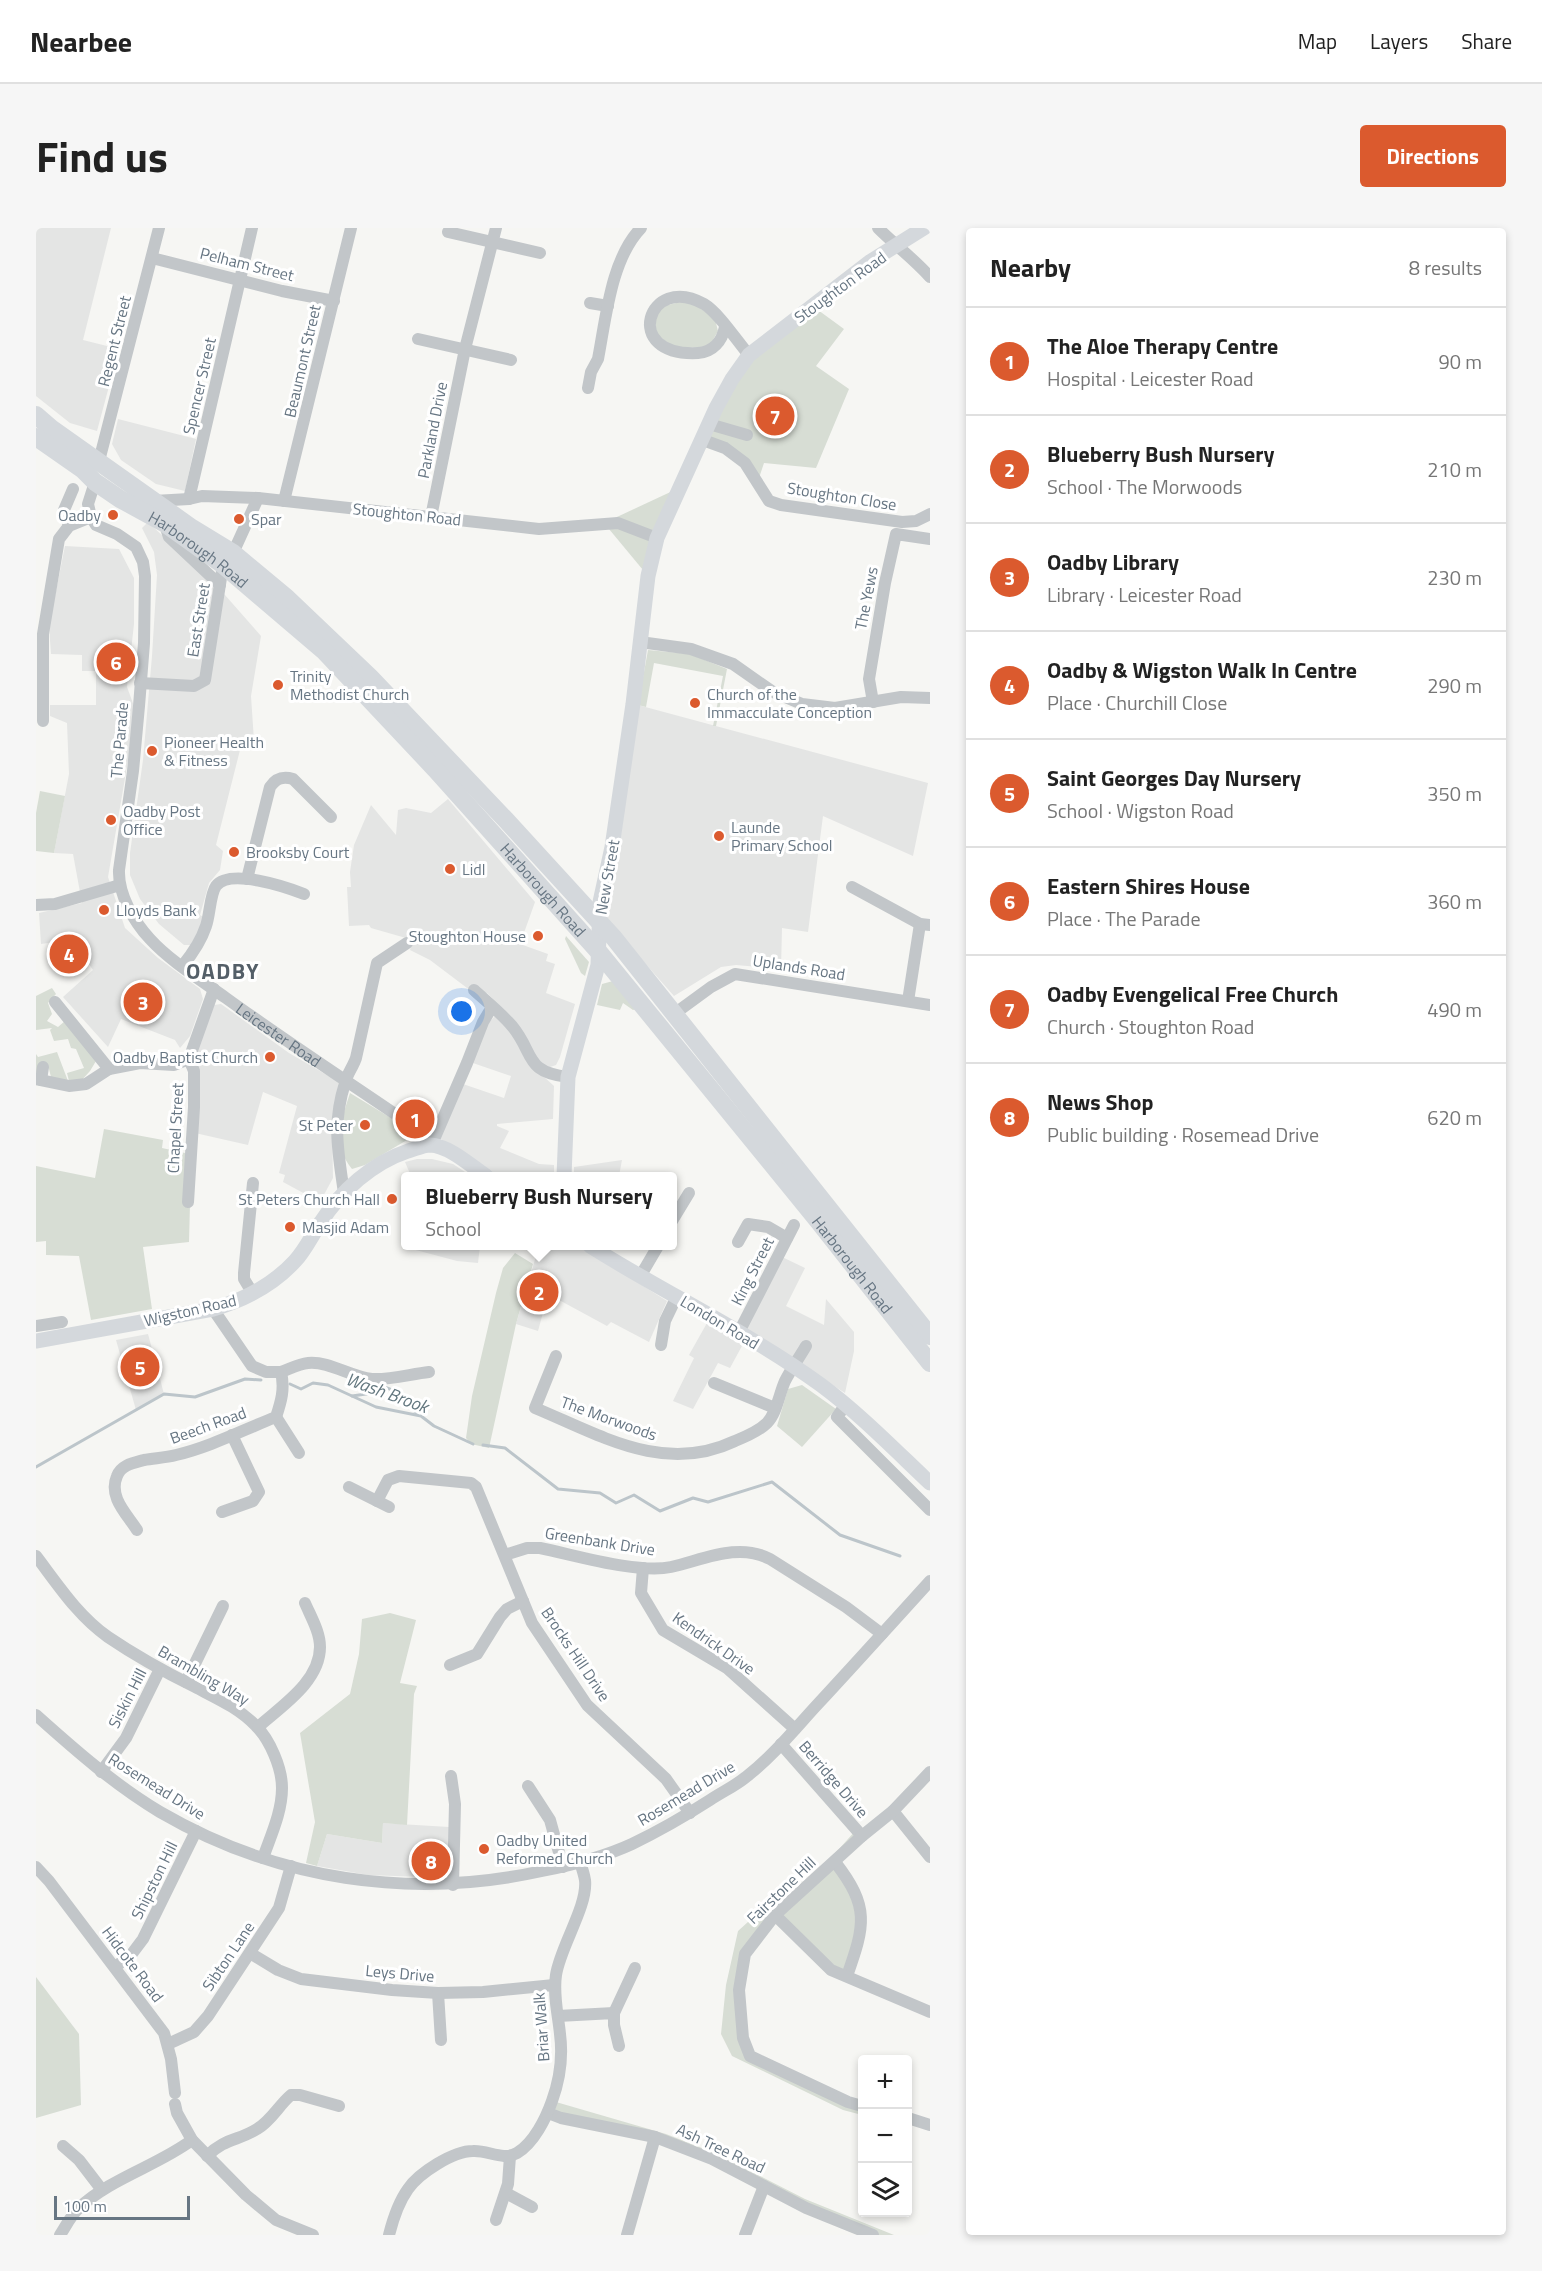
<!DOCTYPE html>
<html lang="en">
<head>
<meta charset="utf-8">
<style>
  body { margin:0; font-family:"Titillium Web",sans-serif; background:#f6f6f6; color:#222 }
  .controls { position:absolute; right:18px; bottom:18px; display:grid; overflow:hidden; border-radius:6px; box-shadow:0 3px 9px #0003 }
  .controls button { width:54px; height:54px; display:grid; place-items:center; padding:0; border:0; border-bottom:2px solid #e0e0e0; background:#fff; color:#222; font:30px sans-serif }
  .scale { position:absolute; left:18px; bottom:15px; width:136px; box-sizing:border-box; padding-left:6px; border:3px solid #677683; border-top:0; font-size:16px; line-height:21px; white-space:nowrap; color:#677683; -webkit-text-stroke:4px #fff; paint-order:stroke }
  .you { position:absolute; left:426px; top:784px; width:21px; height:21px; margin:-15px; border:4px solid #fff; border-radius:50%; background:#1a73e8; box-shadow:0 0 0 9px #1a73e833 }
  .badge { display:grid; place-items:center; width:39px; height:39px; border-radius:50%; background:#db5a2e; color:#fff; font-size:20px; font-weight:700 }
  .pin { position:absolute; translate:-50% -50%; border:3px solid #fff; box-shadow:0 2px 6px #0006 }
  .popup { position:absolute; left:365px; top:944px; width:276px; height:78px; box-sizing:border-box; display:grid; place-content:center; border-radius:6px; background:#fff; filter:drop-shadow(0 2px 4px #0005); font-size:20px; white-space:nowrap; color:#767676 }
  .popup b { font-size:22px; color:#222 }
  .popup::after { content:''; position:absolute; left:50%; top:100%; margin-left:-12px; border:12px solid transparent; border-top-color:#fff }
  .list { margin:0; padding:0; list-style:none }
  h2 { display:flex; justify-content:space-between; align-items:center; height:78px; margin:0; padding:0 24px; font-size:26px }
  h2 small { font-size:20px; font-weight:400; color:#767676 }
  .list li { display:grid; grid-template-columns:39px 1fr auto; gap:18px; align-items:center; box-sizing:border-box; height:108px; padding:0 24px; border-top:2px solid #e0e0e0 }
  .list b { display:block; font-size:22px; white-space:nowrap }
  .list p { margin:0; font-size:20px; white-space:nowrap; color:#767676 }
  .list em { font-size:20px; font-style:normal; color:#767676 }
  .icon { flex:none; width:33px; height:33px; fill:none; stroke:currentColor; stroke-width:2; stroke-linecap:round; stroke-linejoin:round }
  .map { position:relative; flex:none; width:894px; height:2007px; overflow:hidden; border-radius:6px }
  header { display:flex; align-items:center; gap:36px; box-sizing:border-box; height:84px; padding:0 30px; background:#fff; border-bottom:2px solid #e0e0e0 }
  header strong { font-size:28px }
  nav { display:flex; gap:33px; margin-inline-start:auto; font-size:21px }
  .intro { display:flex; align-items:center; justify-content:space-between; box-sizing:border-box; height:144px; padding:0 36px }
  h1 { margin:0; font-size:42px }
  .button { padding:15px 27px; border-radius:6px; background:#db5a2e; color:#fff; font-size:21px; font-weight:700 }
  main { display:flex; gap:36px; padding:0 36px }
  aside { flex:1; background:#fff; border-radius:6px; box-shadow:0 3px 9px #0003 }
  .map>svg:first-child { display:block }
  .built { fill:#e4e5e4 }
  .green { fill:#d7ddd4 }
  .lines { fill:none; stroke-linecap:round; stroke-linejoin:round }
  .stream { stroke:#bcc5ca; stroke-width:3 }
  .minor { stroke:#c2c6c9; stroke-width:12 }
  .major { stroke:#d4d8dc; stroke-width:15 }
  .highway { stroke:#d4d8dc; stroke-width:18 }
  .poi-dot { fill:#db5a2e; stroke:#fff; stroke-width:2 }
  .labels { text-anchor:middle; stroke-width:6; stroke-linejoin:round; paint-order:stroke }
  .street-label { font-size:16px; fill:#677683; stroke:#fff }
  .poi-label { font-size:16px; fill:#677683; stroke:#fff; text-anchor:start }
  .water-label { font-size:18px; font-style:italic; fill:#63777f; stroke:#fff }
  .district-label { font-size:22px; font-weight:bold; letter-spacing:1.5px; fill:#545f68; stroke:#fff }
</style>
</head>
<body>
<header>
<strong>Nearbee</strong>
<nav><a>Map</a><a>Layers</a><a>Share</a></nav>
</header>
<div class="intro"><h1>Find us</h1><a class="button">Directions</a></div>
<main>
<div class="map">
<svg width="894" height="2007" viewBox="0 0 894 2007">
  <rect width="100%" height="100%" fill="#f6f6f3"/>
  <g class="built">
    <path d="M0,0H75L47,112L83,121L61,203L34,195L0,168Z"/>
    <path d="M82,191L160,211L149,263L120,256L85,232L76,216Z"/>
    <path d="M112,294L189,367L225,408L215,468L218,513L204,522L180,617L187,623L184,642L173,655L164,687L169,690L155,717H148L123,696L104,671L94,647V625L107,532L116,428L121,347L118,324L106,300Z"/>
    <path d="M29,318L83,321L98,350V396L91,459L98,478L93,527L72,649L89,700L122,730L164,761L167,771L154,808L144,820L139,812L85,791L72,819L27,769L57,742L49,730L55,721L46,710L5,716L3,685L46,675L37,626L18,625L33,546L31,495L14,488V477H60V443H46V427L15,426L13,398Z"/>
    <path d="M602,477L892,555L877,628L787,588L772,704L746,700L745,741L700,737L685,739L638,768L570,691Z"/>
    <path d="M412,571L499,674L484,716L512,726L510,733L519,736L510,765L539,776L524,829L520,837L514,839L505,837L475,788L451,765L435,763L394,732L374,722L377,712L335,700L333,697L313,698L311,659H315L314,644L318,617L335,577L360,607L362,582L370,580L395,585Z"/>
    <path d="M185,776L253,825L303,854L296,891L297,950L284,974L247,954L249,947L243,945L261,878L227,864L212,917L159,905L161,822L178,777Z"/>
    <path d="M460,787L479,804L494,836L518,858L517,891L461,896V898L473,903L464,920L503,936L518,937V948H461L402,909L424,855L468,870L475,848L434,834L450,797Z"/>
    <path d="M381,931H396L417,936L435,948H375L369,934Z"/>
    <path d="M586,932L583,948H538V939Z"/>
    <path d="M376,1018H444L442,1035L421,1033L376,1021Z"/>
    <path d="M503,1018H544L631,1073L613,1114L575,1094L571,1098L512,1066L502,1103L480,1096Z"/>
    <path d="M744,1028L769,1040L750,1078L788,1097L790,1071L818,1104V1123L809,1165L708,1100Z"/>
    <path d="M671,1095L707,1116L694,1140L682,1135L657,1181L637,1173L658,1130L653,1127Z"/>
    <path d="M112,1106L128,1166L100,1182L80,1112Z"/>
    <path d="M347,1595L413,1599V1650L332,1647L281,1638L291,1606L346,1615Z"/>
  </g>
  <g class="green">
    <path d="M653,72L679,91L682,103L673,119L639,120L620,106L619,85L623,79Z"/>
    <path d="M782,82L808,101L780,138L813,161L780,240L728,235L721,256L709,235L667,212L713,127Z"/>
    <path d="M643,260L612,348L568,295Z"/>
    <path d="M612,422L654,426L691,441L680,498H677L687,448L618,435L610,479L602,477Z"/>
    <path d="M4,563L29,568L18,625L0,623V585Z"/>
    <path d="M530,708L553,734L549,748L545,745L529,711Z"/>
    <path d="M577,753L600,781L597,782L587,775L584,782L561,777L566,756Z"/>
    <path d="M16,760L20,766L12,775L16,786L11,793L22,799L29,793L60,833L54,843L44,854L33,853L31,845L48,840L40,821L35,820L32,811L18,813L14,802L16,800L0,802V768Z"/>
    <path d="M21,824L32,853L15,849L12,837L4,839L0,845V826L2,829Z"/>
    <path d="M314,865L373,901L371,912L329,937L316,941C296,916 305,893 314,865Z"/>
    <path d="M68,901L127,912L126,920L149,925L154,976L153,1014L107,1019L116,1081L55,1092L43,1028L10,1027V1013L0,1014V938L59,950Z"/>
    <path d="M479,1025L497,1036L480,1096L453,1220L435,1216L430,1210L436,1168L460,1065L467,1040Z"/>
    <path d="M766,1157L800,1181L766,1219L741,1198L752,1161Z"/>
    <path d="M354,1385L380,1392L364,1455L381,1458L378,1466L371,1597L347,1595L346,1615L291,1606L281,1638L270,1635L279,1594L264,1505L314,1466L323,1426L326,1391Z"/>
    <path d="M820,1602L826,1608L799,1634L824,1677L811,1748L739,1687L709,1726L703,1762L714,1828L826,1878V1887L807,1882L696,1828L685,1806L690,1757L702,1703L733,1675L749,1671L786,1640Z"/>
    <path d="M0,1749L43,1806L45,1877L0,1890Z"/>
    <path d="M520,1874L630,1906L679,1925L769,1971L858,2007H837L676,1931L512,1885Z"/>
  </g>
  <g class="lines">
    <g class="stream">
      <path d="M254,1156L265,1161L277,1155L292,1157L340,1179L385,1188L398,1198L437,1216"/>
      <path d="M316,1168L337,1165L348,1159C370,1166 367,1175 383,1187"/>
      <path d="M447,1217L469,1220L522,1261L564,1265L580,1275L598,1267L624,1283L657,1270L672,1274L736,1254L804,1307L864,1328"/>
      <path d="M0,1239L128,1166L159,1169L209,1151L225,1152"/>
    </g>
    <g class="minor">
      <path d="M842,0C859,17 878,31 894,49"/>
      <path d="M412,4L504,25"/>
      <path d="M116,30L246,63L298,73"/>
      <path d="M554,75L572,78"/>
      <path d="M689,99C686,113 677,124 662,125C584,129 612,44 668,76C683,85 701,113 713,127"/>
      <path d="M382,111L475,132"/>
      <path d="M552,160L555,144L562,131C570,90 575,31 605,0"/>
      <path d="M673,196L711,207"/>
      <path d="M667,212L689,220L709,235L733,273L745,277L866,294L880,293L894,286"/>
      <path d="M63,233L123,0"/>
      <path id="s1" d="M59,254L52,276L55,289L60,297L81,306L100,319L107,334L109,348L108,415L103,478L97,543L83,642C82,666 98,694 114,711C134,733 165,752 190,770C252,815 317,857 381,901L393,917L399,909L431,835L447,794L456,779"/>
      <path d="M153,271L216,0"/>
      <path d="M118,273L153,271L166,268L222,270L503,301L582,295L621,310"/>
      <path d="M248,273L315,0"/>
      <path d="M395,289L429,121L460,0"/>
      <path d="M33,298L28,282L37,261"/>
      <path d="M131,303L133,309L184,357"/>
      <path d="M197,325L222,270"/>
      <path d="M604,414L655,421L697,436L737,464L766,476L799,480L865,469L894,470"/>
      <path d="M104,455L158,458L169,452L187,337"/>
      <path d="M837,474L833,451L849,355L860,306L894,311"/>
      <path d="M7,493V406L23,311L33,298L55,289"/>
      <path d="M211,651L234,559C240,550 247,548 257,551L295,589"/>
      <path d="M816,659L884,696L894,697"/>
      <path d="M0,677L19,676L84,657"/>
      <path d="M147,737C157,725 165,713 170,698C174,687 174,666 180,658C194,640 250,659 268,666"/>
      <path d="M438,762C450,773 465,785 476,798C499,826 488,844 532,849"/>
      <path d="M872,773L884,696"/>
      <path d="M19,774L73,841L104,835L138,837L153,831"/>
      <path d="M638,786L675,759L699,746L894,777"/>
      <path d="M0,851L33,858L50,856L73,841"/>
      <path d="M5,852L7,839"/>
      <path d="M308,965C302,923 296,896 309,855C311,846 317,839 320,830L341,735L371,715"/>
      <path d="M152,974L158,879V843L153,831L178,761"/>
      <path d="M636,993L653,965"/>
      <path d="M702,1014L712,996L732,999L751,1010"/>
      <path d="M605,1047L622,1018"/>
      <path d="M217,1066L208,1051V1045L217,955"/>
      <path d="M0,1098L26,1094"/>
      <path d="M703,1104L758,997"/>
      <path d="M625,1117L629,1093L641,1068"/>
      <path d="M520,1128L499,1180C564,1207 628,1247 699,1213C709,1209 723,1203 731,1195C741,1185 743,1166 749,1153C755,1141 763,1130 770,1118"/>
      <path d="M245,1144C254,1141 262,1136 272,1135C294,1133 314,1149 336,1151C354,1152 375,1146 393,1144"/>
      <path d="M678,1155L739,1180"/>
      <path d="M810,1176L801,1189L894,1282"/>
      <path d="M240,1189L263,1225"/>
      <path d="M313,1259L353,1279"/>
      <path d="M341,1273L352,1252L363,1248L435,1255L440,1259L496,1395L551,1477L630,1551L654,1585"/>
      <path d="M186,1284L217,1273L223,1264L196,1207"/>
      <path d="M101,1302C91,1286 72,1269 81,1248C85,1237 97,1235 108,1232C118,1230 129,1230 140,1227C174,1219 207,1202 240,1189C245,1174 249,1161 245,1144H230L216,1138L177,1081"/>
      <path d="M469,1327L491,1320H504C539,1327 602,1346 635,1339C667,1332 702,1314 734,1331L810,1379L846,1406"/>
      <path d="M0,1328C22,1357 42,1388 72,1409C100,1428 129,1444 159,1459C180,1470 203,1480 220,1498C234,1512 246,1540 246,1560C246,1584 235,1607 227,1630"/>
      <path d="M607,1340L605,1365L627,1402L691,1440L759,1501"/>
      <path d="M414,1437L441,1426L464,1389L471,1381L487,1373"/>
      <path d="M150,1454L187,1378"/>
      <path d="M0,1487C39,1522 79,1557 124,1584C241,1652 374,1672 506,1643C536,1637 568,1629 596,1616C623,1603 649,1588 674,1572C686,1564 699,1558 710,1549C736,1529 758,1502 780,1478C818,1437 856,1395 894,1353"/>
      <path d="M222,1499C244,1479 284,1454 284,1419C284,1404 275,1389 269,1375"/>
      <path d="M745,1516L826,1608"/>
      <path d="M65,1544L90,1510L124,1441"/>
      <path d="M415,1548L419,1576L417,1657"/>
      <path d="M492,1558L514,1592L527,1639"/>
      <path d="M857,1583L894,1629"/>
      <path d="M799,1634C834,1679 829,1697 811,1748"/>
      <path d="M0,1639L13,1653L128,1805L135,1831L139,1865"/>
      <path d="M739,1687L795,1742L894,1784"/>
      <path d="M214,1725L242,1742L265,1751L356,1762L402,1765L447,1764L518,1757"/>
      <path d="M79,1739L95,1727L107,1711L160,1603"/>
      <path d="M402,1765L405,1812"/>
      <path d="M578,1785L599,1740"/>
      <path d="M522,1788L578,1785V1797L583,1818"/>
      <path d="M132,1816L158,1804L172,1788L243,1680L255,1638"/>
      <path d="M139,1876L141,1885L156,1912L210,1967L240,1992L277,2007"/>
      <path d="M826,1878L812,1874L714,1828L707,1810L703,1762L709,1726L739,1687L826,1608L857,1583L894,1544"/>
      <path d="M512,1885L525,1890L619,1909L676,1931L770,1980L837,2007"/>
      <path d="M872,1890L894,1897"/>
      <path d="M27,1918L43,1932L66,1962"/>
      <path d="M171,1928C189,1910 202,1913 221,1901C235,1893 243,1877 255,1867H264L303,1878"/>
      <path d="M470,1965L496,1979"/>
      <path d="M460,1992L472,1956L474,1928"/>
      <path d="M24,2007C30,1998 35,1987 43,1980C75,1950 121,1938 156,1912"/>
      <path d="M353,2007C357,1991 362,1975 372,1961C383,1945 417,1923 437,1923C452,1922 467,1933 481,1925C498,1915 510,1890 516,1873C524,1851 527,1829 524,1806C522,1786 517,1767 520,1747C524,1719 552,1678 549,1652C548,1646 546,1640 544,1634"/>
      <path d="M591,2007L619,1909"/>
      <path d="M709,2007L728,1958"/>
    </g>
    <g class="major">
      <path d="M528,948L532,849L562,737L564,674L576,619L597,476L612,348L621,310L680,180L696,151L713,127L835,33L888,0"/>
      <path d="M554,1018C630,1066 712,1104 785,1157C824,1186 859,1222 894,1255"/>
      <path d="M0,1113L177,1081C208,1072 237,1057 259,1033C270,1021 276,1007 285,994C305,963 336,935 372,923C379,921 388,917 394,917C414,918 435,938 450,948"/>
    </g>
    <g class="highway">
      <path d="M0,187L15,200L156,300L197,325L251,370L334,449L470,592L578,710L894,1108"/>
      <path id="s2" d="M0,209L46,241L59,254L84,271L128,295L187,337L289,424L399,541L562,723L783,994L894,1135"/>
    </g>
  </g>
  <g class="poi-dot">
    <circle cx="77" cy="287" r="6"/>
    <circle cx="203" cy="291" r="6"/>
    <circle cx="242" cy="457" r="6"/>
    <circle cx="659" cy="475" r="6"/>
    <circle cx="116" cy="523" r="6"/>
    <circle cx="75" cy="592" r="6"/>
    <circle cx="683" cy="608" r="6"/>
    <circle cx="198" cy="624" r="6"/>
    <circle cx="414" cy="641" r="6"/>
    <circle cx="68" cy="682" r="6"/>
    <circle cx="502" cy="708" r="6"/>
    <circle cx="234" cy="829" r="6"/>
    <circle cx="329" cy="897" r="6"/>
    <circle cx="356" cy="971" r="6"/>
    <circle cx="254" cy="999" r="6"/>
    <circle cx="448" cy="1621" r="6"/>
  </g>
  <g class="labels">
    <g class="street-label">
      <text transform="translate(211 36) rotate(14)" y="6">Pelham Street</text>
      <text transform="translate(804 59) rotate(-36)" y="6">Stoughton Road</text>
      <text transform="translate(78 113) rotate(-76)" y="6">Regent Street</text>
      <text transform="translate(266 133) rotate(-77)" y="6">Beaumont Street</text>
      <text transform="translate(163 158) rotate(-77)" y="6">Spencer Street</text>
      <text transform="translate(396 202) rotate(-79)" y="6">Parkland Drive</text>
      <text transform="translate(806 268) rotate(9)" y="6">Stoughton Close</text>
      <text transform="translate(371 286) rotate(6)" y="6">Stoughton Road</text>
      <text dy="6" stroke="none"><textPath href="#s2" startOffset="198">Harborough Road</textPath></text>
      <text transform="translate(830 370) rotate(-79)" y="6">The Yews</text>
      <text transform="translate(162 392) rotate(-81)" y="6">East Street</text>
      <text transform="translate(83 512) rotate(-85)" y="6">The Parade</text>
      <text transform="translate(571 649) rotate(-80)" y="6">New Street</text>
      <text dy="6" stroke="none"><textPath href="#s2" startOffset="684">Harborough Road</textPath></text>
      <text transform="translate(763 739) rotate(9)" y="6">Uplands Road</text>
      <text dy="6" stroke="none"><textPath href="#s1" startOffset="656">Leicester Road</textPath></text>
      <text transform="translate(139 900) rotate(-87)" y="6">Chapel Street</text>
      <text dy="6" stroke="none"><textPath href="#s2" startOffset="1170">Harborough Road</textPath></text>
      <text transform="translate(716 1043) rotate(-63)" y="6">King Street</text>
      <text transform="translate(154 1082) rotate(-13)" y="6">Wigston Road</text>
      <text transform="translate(684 1094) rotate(31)" y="6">London Road</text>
      <text transform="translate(573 1190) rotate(20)" y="6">The Morwoods</text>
      <text transform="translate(172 1197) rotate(-20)" y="6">Beech Road</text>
      <text transform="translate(564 1313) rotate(9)" y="6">Greenbank Drive</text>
      <text transform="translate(678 1415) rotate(35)" y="6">Kendrick Drive</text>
      <text transform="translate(540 1426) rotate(56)" y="6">Brocks Hill Drive</text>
      <text transform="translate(168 1447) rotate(30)" y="6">Brambling Way</text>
      <text transform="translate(91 1470) rotate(-63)" y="6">Siskin Hill</text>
      <text transform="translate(798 1551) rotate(49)" y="6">Berridge Drive</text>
      <text transform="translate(121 1558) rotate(32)" y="6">Rosemead Drive</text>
      <text transform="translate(650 1565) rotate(-31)" y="6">Rosemead Drive</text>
      <text transform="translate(118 1652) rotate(-64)" y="6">Shipston Hill</text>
      <text transform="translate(745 1662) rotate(-44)" y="6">Fairstone Hill</text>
      <text transform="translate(192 1728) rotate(-56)" y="6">Sibton Lane</text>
      <text transform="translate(97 1736) rotate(53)" y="6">Hidcote Road</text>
      <text transform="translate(364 1745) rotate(5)" y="6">Leys Drive</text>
      <text transform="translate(505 1799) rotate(-94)" y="6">Briar Walk</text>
      <text transform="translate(685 1920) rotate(25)" y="6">Ash Tree Road</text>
    </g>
    <g class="poi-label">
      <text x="65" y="293" text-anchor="end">Oadby</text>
      <text x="215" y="297">Spar</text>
      <text x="254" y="454">Trinity<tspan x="254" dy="18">Methodist Church</tspan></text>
      <text x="671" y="472">Church of the<tspan x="671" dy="18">Immacculate Conception</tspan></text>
      <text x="128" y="520">Pioneer Health<tspan x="128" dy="18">&amp; Fitness</tspan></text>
      <text x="87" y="589">Oadby Post<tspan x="87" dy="18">Office</tspan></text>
      <text x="695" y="605">Launde<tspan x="695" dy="18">Primary School</tspan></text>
      <text x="210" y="630">Brooksby Court</text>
      <text x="426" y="647">Lidl</text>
      <text x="80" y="688">Lloyds Bank</text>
      <text x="490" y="714" text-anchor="end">Stoughton House</text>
      <text x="222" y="835" text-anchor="end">Oadby Baptist Church</text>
      <text x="317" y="903" text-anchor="end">St Peter</text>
      <text x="344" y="977" text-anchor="end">St Peters Church Hall</text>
      <text x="266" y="1005">Masjid Adam</text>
      <text x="460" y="1618">Oadby United<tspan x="460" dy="18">Reformed Church</tspan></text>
    </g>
    <g class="water-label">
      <text transform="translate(351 1165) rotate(20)" y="6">Wash Brook</text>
    </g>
    <g class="district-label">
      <text x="187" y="751">OADBY</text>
    </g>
  </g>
</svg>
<div class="controls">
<button>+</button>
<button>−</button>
<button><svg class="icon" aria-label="layers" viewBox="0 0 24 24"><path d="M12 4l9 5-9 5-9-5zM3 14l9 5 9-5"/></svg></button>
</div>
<div class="scale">100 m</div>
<div class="you"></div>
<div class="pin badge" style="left:379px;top:891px">1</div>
<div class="pin badge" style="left:503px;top:1064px">2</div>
<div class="popup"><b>Blueberry Bush Nursery</b>School</div>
<div class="pin badge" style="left:107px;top:774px">3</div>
<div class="pin badge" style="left:33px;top:726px">4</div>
<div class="pin badge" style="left:104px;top:1139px">5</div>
<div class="pin badge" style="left:80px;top:434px">6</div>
<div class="pin badge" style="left:739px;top:188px">7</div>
<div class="pin badge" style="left:395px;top:1633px">8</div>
</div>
<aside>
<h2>Nearby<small>8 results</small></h2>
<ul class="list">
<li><span class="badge">1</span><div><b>The Aloe Therapy Centre</b><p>Hospital · Leicester Road</p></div><em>90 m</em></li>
<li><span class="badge">2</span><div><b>Blueberry Bush Nursery</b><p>School · The Morwoods</p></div><em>210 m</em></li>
<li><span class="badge">3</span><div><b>Oadby Library</b><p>Library · Leicester Road</p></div><em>230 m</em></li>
<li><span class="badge">4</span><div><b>Oadby &amp; Wigston Walk In Centre</b><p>Place · Churchill Close</p></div><em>290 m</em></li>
<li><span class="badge">5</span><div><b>Saint Georges Day Nursery</b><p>School · Wigston Road</p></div><em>350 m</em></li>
<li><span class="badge">6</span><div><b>Eastern Shires House</b><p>Place · The Parade</p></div><em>360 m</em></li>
<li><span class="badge">7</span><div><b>Oadby Evengelical Free Church</b><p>Church · Stoughton Road</p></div><em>490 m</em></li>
<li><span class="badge">8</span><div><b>News Shop</b><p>Public building · Rosemead Drive</p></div><em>620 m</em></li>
</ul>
</aside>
</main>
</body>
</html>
